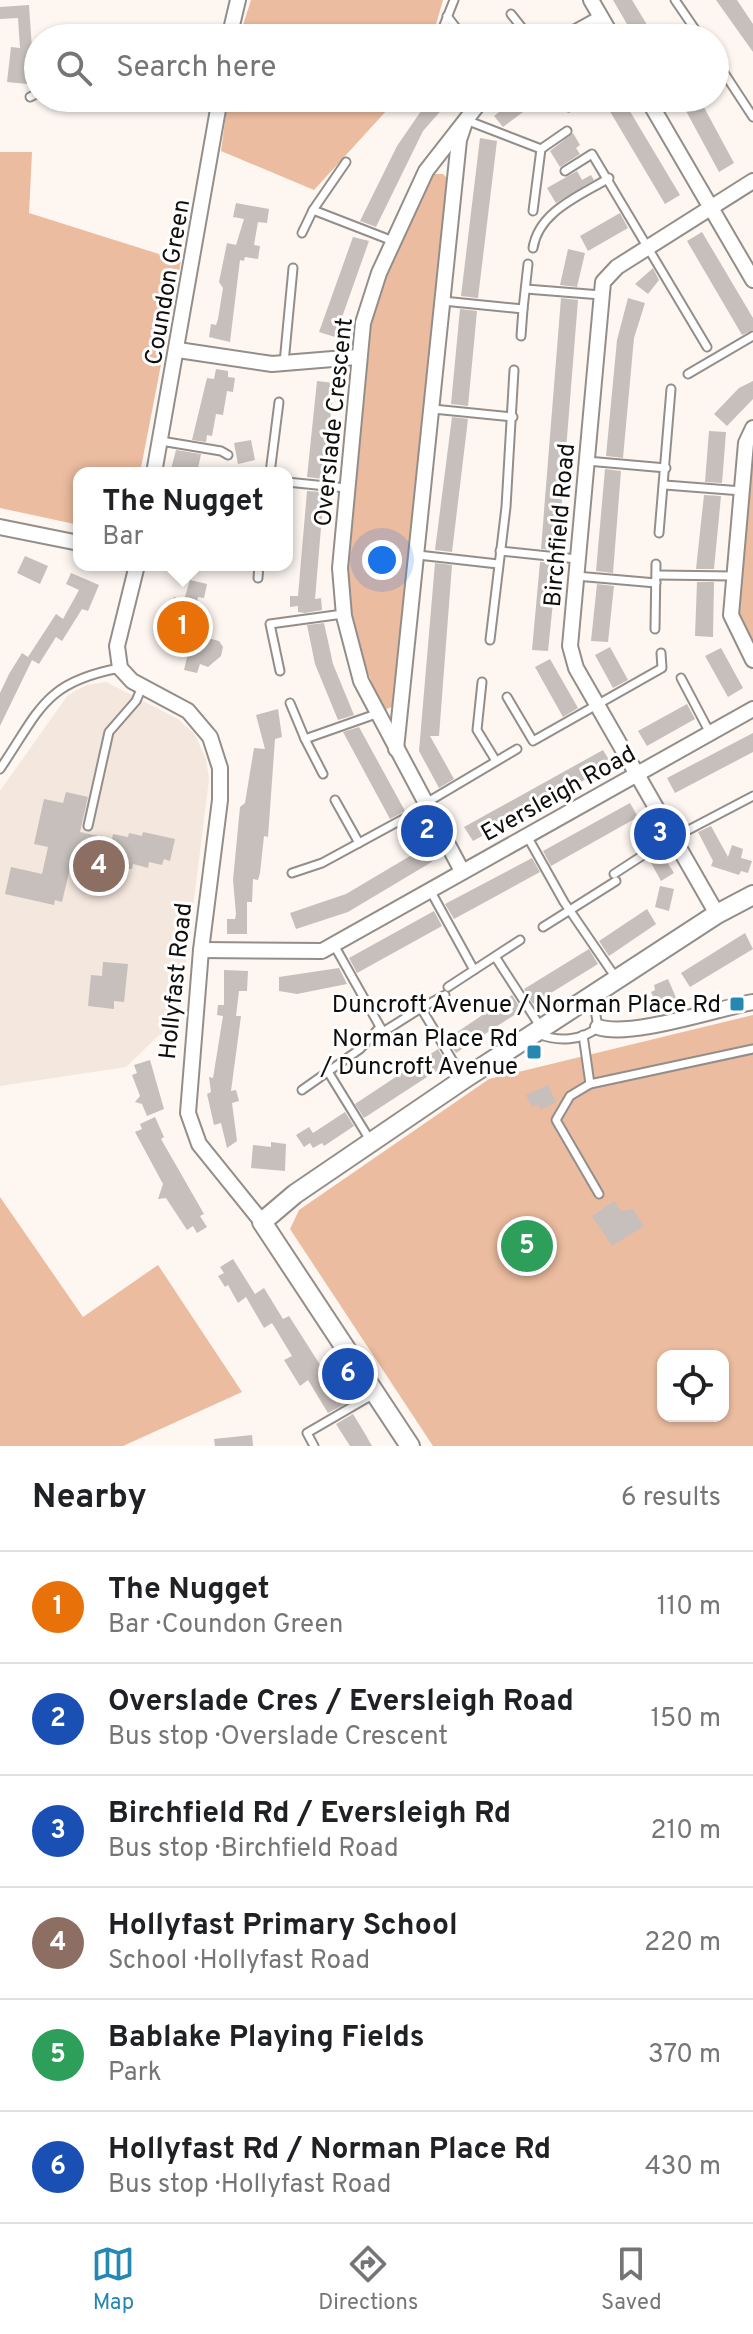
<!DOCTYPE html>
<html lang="en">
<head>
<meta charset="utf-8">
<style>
  body { margin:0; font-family:Overpass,sans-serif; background:#f2f2f2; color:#202124 }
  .controls { position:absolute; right:24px; bottom:24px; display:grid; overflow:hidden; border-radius:16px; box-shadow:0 2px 6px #0004 }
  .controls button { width:72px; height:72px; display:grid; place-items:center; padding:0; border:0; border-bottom:2px solid #e0e0e0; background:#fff; color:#202124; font:40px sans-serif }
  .you { position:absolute; left:382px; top:560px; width:28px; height:28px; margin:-20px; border:6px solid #fff; border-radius:50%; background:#1a73e8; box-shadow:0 0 0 12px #1a73e833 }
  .badge { display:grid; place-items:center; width:52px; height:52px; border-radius:50%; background:#2687b2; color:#fff; font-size:26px; font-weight:700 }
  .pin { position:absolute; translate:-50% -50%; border:4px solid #fff; box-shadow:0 2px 8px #0006 }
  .popup { position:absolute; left:73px; top:467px; width:220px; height:104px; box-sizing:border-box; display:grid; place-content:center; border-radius:16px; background:#fff; filter:drop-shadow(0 2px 6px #0005); font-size:26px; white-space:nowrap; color:#757577 }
  .popup b { font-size:30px; color:#202124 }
  .popup::after { content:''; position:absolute; left:50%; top:100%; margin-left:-16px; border:16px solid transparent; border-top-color:#fff }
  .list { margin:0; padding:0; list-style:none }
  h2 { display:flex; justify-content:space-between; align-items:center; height:104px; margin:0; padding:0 32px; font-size:34px }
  h2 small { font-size:26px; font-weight:400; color:#757577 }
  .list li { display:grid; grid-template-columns:52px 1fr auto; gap:24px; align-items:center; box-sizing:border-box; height:112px; padding:0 32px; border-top:2px solid #e0e0e0 }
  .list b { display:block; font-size:30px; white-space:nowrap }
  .list p { margin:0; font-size:26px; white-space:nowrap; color:#757577 }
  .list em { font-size:26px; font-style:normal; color:#757577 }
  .icon { flex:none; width:44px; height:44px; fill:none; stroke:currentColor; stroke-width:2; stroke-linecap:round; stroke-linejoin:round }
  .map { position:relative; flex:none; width:753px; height:1446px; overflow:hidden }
  .search { position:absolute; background:#fff; box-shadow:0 2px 6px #0004; left:24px; right:24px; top:24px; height:88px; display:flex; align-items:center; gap:20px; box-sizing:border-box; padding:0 28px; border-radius:44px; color:#757577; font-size:30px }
  .sheet { height:776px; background:#fff }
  nav { display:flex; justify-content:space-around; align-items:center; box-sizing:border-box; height:112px; border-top:2px solid #e0e0e0; background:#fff; font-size:22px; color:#757577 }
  nav a { display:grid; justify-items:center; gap:4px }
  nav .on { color:#2687b2 }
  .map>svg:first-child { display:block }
  .built { fill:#f4e7de }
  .green { fill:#ebbc9f; fill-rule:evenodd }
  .building { fill:#c6bfbb }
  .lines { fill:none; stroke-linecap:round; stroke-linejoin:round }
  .lane-casing { stroke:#948e8a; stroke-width:11 }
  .street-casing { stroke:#948e8a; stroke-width:18 }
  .secondary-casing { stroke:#948e8a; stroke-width:22 }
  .lane { stroke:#fff; stroke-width:7 }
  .street { stroke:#fff; stroke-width:14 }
  .secondary { stroke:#fff; stroke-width:18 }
  .poi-dot { fill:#2687b2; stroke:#fff; stroke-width:3 }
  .labels { text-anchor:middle; stroke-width:6; stroke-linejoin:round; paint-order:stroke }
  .street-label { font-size:24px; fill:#110f0d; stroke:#fff }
  .poi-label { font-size:24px; fill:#110f0d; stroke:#fff; text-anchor:end }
</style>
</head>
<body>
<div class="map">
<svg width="753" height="1446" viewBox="0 0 753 1446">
  <rect width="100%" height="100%" fill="#fdf6f1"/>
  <path class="built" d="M106,682L178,719L195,735L206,759L209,779L177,1035H159L126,1067L0,1086V791L68,695L87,685Z"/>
  <g class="green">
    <path d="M251,0H443L432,38H239Z"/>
    <path d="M228,98H398L314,190L221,151Z"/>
    <path d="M0,152H32L29,213L181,261L140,473H79V525L0,508Z"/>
    <path d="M431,174H443L450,181L394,706L387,709L381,706L359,650L347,587L362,364L378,297Z"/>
    <path d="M753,438V648L737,614Z"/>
    <path d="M753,1015V1446H433L290,1229L299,1210L489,1079ZM663,1356H723V1416H663Z"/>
    <path d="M0,1197L83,1317L158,1265L242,1392L123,1446H0Z"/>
  </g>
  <g class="building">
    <path d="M613,0H632L655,38H635Z"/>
    <path d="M716,0H737L753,24V52Z"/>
    <path d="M29,5L32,49L38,50L37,85L7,82L11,47L20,48L18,18L0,19V7Z"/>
    <path d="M430,98H452L423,131L376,227L360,221L397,146Z"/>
    <path d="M516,98H542L503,127L494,116Z"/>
    <path d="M602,98H622L680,195L665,204Z"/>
    <path d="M679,98H699L734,163L719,172Z"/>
    <path d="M573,133L580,145L576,148L580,154L560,167L550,151Z"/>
    <path d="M480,138L497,141L478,298L461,296Z"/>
    <path d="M577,171L582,180L591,175L594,180L556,203L547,188Z"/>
    <path d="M236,203L269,209L267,223L258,222L254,245L260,246L258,259L245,257L244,261L240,260L230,342L209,337L211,324L216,325L218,319L223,288L219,282L227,243L236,245L244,219L233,217Z"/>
    <path d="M620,213L628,228L588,251L580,236Z"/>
    <path d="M702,232L753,318V330L742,335L687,241Z"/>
    <path d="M353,237L369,241L335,337L319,332Z"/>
    <path d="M568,249L585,253L577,287L560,285Z"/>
    <path d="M653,268L659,280L648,294L635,284Z"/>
    <path d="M561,298L578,300L558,550L541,549Z"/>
    <path d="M628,298L645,303L634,338L623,458L606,456L617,340Z"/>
    <path d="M460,309L477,311L468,406L451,404Z"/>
    <path d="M216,369L228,371V377L235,378L233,392L227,391L223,415L216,414L212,436L207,435L206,442L192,440L207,378L214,379Z"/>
    <path d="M317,381L334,383L324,479L307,477Z"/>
    <path d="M753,381V399L727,426L714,414L739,388Z"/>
    <path d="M452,417L468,419L452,552L435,550Z"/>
    <path d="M709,431L726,432L722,483L705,482Z"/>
    <path d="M251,440L255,460L238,464L234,443Z"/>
    <path d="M176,450L201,454L197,473H170Z"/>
    <path d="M605,469L621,471L613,573L596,571Z"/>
    <path d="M307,491L324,492L315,599L321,598L322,610L305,613L298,612V606L290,607V596H298Z"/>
    <path d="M704,495L721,496L714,569H696Z"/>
    <path d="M25,556L48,566L40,584L17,573Z"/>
    <path d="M540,562L557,563L548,651L532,650Z"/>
    <path d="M435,563L452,565L439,736H430L454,779L439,788L419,751Z"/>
    <path d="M71,573L99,585L88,611L82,609L62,641L56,637L39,664L32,660L0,726V693L9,674L22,653L28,657L56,614L63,619L79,590L66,584Z"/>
    <path d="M190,580L207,584L204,598L198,597L195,613L208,638L219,641L223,647L221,656L208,667L200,664L197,673L184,670L187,657L170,629L158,626L162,610L172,605L174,597L184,600Z"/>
    <path d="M697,582H714L713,637L695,636Z"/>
    <path d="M597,584L614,586L608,642L591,641Z"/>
    <path d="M324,623L333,664L354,715L338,720L315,664L307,625Z"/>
    <path d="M610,647L628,680L613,688L595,655Z"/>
    <path d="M721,648L743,688L728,697L705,656Z"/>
    <path d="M550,659L578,708L563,717L535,667Z"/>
    <path d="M687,704L695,719L647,746L638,731Z"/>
    <path d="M278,709L282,737L275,739L268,837L264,836L260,873L258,880L253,879L252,902H247V934H227V919H235L236,914L233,880L240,807L245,803L254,748L265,749L256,715Z"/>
    <path d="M359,727L405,811L390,819L343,732Z"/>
    <path d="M753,733V752L675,793L667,778Z"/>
    <path d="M603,750L612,765L473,841L464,827Z"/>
    <path d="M66,792L88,797L80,832L112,839L113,834L128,837L129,833L142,836L143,832L175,839L170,861L164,859L162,865L149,862L148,868L133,864L132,869L105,867L104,872L71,864L62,902L55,900L54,905L5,894L11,867L42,874L48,847L34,844L44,799L63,803Z"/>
    <path d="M630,803L638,817L551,866L543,851Z"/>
    <path d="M711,826L728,857L732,845L743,849L741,858L752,861L748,873L741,871L739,875L711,866L713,861L698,832Z"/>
    <path d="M427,846L435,860L348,912L296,929L290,913L346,894Z"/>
    <path d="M662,854L674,873L661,881L650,861Z"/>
    <path d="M532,858L540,872L454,919L445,904Z"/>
    <path d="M660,886L674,889L669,911L655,907Z"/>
    <path d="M647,909L656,924L609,956L599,941Z"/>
    <path d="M434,911L442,926L357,973L349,958Z"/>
    <path d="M745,933L753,949L690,987L681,973Z"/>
    <path d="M589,949L598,964L533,1004L524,989Z"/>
    <path d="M103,962L128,964L124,1002L114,1001V1009L88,1006L91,975L102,976Z"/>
    <path d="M339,968L347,984L297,994L279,991V977Z"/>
    <path d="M224,970L248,971L247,991H239L236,1016H241L231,1091L236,1090L239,1101L232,1103L237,1141L227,1148L221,1123L214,1125L207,1094L211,1092L209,1077L213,1078L223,1016L217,1015L218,1005H224Z"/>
    <path d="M668,979L677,1000L657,1005L651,992L655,990L654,985Z"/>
    <path d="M512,995L522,1010L456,1053L447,1039Z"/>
    <path d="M438,1049L447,1064L364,1118L355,1104Z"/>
    <path d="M150,1060L164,1109L147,1116L142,1104L135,1102L140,1096L132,1075L137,1073L134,1065Z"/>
    <path d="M548,1085L556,1102L541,1110L538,1104L532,1107L526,1095Z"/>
    <path d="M345,1112L354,1126L324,1146L322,1143L313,1148L310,1143L304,1147L296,1135L309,1127L313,1133Z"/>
    <path d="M155,1117L164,1137L161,1139L204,1214L200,1216L207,1227L197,1233L193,1226L187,1230L166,1198L158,1199L163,1184L135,1132L142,1129L140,1124Z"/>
    <path d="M271,1142L286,1144L285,1171L251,1168L253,1145L271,1147Z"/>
    <path d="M614,1201L621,1211L633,1209L644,1226L612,1246L592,1216Z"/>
    <path d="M233,1259L255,1294L264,1288L283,1319L289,1316L345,1404L328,1413L308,1380L300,1386L284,1360L292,1356L272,1323L264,1328L246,1297L238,1303L228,1285L225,1287L218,1276L224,1273L220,1267Z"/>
    <path d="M353,1414L364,1432L372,1446H350L341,1432L336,1424Z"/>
    <path d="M252,1435L253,1446H215L214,1439Z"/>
  </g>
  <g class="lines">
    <g class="lane-casing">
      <g id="lane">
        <path d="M675,0L701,38"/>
        <path d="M511,14L530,38"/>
        <path d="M447,16L464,38"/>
        <path d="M439,38L454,0"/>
        <path d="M715,59L753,117"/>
        <path d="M30,97L38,93"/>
        <path d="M562,98L569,107"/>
        <path d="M466,120L541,149L567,131"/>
        <path d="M565,171L592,154L707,347"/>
        <path d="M313,210L346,162"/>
        <path d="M533,211L541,149"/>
        <path d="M302,233L313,210L393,241"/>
        <path d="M533,248C539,211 580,196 609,178"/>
        <path d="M526,289L601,295"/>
        <path d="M443,301L523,309L528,264"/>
        <path d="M521,336L523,309"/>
        <path d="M284,363L293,268"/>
        <path d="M688,374L753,336"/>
        <path d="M433,409L513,417"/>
        <path d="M161,441L221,451L228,455"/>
        <path d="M587,461L666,468"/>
        <path d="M270,473L279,402"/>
        <path d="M287,482L346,488"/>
        <path d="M665,485L742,491"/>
        <path d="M659,533L671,389"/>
        <path d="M500,551L577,559"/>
        <path d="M418,555L498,564"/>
        <path d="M657,575L734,576"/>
        <path d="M576,576L656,583"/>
        <path d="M258,578L259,565"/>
        <path d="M655,629L656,564"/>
        <path d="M490,640L506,507L514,370"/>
        <path d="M280,671L270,624L343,614"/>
        <path d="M681,678L710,733"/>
        <path d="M482,682L477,730L496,761"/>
        <path d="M507,697L533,741L662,668L661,653"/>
        <path d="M290,703L305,739L376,714"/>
        <path d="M305,739L323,774"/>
        <path d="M0,769C40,710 44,682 120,668"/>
        <path d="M335,800L359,843"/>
        <path d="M426,803L517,749"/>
        <path d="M88,826L109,732L136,701L142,687"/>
        <path d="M527,836L564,902L616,978"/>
        <path d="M292,873L322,863L427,806"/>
        <path d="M614,874L654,848L753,796"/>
        <path d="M430,890L474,970"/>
        <path d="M543,927L616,881"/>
        <path d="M334,945L383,1032"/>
        <path d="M496,958L540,1026"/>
        <path d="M448,987L520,940"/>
        <path d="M445,995L421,1008L463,1078"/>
        <path d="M538,1034C558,1042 582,1041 598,1027L595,1010L588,999"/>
        <path d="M583,1035L590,1084L753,1049"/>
        <path d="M379,1040L383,1032L421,1008"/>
        <path d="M327,1070L370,1140"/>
        <path d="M590,1084L570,1096L556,1120L599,1194"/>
        <path d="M302,1090L360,1049L380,1027"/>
        <path d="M314,1446L307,1433L374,1394"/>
      </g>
    </g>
    <g class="street-casing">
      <g id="street">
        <path d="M591,0L613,38"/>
        <path d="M229,38L238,0"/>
        <path d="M565,38L601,18"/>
        <path d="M647,98L753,280"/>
        <path d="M178,350L272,364L357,357"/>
        <path d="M753,428L746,443L731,615L753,660"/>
        <path d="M154,473L220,98"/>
        <path d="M0,527L79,543"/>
        <path d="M137,565L117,646L120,668L132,681L188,711L210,737L220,768V800L201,950L188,1113L199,1144L262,1222"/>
        <path d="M396,749L459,140L465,122"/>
        <path d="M462,871L361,681L344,616L340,568L363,323L379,273L426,171L483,98"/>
        <path d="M717,914L576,668L570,646L603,282L617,267L753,181"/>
        <path d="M201,950L322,951L753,709"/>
        <path d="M598,1027C631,1038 715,1009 753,1002"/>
      </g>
    </g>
    <g class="secondary-casing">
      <path id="secondary" d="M410,1446L262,1222L295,1194L464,1079L717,914L753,895"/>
    </g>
    <use href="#lane" class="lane"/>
    <use href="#street" class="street"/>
    <use href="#secondary" class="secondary"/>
  </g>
  <g class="poi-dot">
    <rect x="729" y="996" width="16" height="16" rx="4"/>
    <rect x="526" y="1044" width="16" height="16" rx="4"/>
  </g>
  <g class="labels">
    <g class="street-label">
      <text transform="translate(167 282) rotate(-80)" y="8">Coundon Green</text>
      <text transform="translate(333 422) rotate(-84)" y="8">Overslade Crescent</text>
      <text transform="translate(559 525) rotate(-85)" y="8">Birchfield Road</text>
      <text transform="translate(558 793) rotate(-29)" y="8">Eversleigh Road</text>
      <text transform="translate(175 981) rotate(-84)" y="8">Hollyfast Road</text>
    </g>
    <g class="poi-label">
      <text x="721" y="1012">Duncroft Avenue / Norman Place Rd</text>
      <text x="518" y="1046">Norman Place Rd<tspan x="518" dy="28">/ Duncroft Avenue</tspan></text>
    </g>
  </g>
</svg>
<div class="controls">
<button><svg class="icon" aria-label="locate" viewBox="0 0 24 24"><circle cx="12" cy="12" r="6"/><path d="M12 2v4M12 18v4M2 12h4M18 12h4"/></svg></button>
</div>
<div class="you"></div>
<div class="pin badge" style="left:183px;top:627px;background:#e8710a">1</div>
<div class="popup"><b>The Nugget</b>Bar</div>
<div class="pin badge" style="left:427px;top:831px;background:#1a4fb4">2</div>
<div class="pin badge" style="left:660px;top:834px;background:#1a4fb4">3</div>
<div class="pin badge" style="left:99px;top:866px;background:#8d6e63">4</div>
<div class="pin badge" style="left:527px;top:1246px;background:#2e9e5b">5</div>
<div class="pin badge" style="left:348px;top:1374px;background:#1a4fb4">6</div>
<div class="search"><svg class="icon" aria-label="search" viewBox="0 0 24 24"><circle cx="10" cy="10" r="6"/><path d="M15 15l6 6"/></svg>Search here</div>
</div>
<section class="sheet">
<h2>Nearby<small>6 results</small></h2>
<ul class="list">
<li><span class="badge" style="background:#e8710a">1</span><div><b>The Nugget</b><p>Bar · Coundon Green</p></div><em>110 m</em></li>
<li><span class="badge" style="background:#1a4fb4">2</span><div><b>Overslade Cres / Eversleigh Road</b><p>Bus stop · Overslade Crescent</p></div><em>150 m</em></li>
<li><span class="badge" style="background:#1a4fb4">3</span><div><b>Birchfield Rd / Eversleigh Rd</b><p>Bus stop · Birchfield Road</p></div><em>210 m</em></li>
<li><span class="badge" style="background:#8d6e63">4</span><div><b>Hollyfast Primary School</b><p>School · Hollyfast Road</p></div><em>220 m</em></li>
<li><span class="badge" style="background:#2e9e5b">5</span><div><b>Bablake Playing Fields</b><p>Park</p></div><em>370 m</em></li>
<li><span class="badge" style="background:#1a4fb4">6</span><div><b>Hollyfast Rd / Norman Place Rd</b><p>Bus stop · Hollyfast Road</p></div><em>430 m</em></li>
</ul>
</section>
<nav>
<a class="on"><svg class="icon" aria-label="map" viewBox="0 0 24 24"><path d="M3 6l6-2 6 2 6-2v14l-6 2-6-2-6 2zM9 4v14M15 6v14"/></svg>Map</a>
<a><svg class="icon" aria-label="directions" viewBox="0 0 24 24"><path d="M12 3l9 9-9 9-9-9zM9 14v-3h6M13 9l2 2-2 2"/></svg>Directions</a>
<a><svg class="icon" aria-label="saved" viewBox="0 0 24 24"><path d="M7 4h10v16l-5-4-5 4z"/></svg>Saved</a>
</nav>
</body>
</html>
